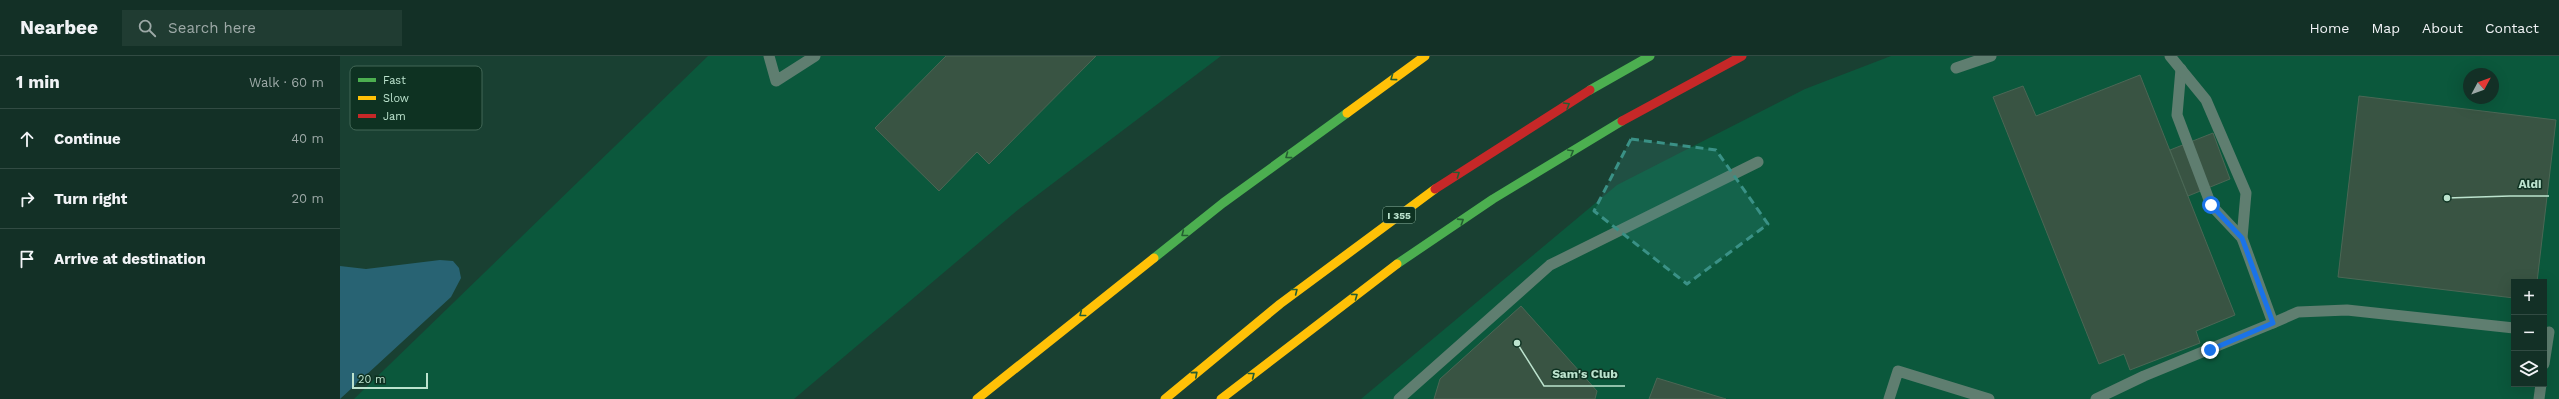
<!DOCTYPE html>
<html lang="en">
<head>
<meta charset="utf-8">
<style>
  body { margin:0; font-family:"Work Sans",sans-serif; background:#203c32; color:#f1f3f6 }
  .controls { position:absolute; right:12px; bottom:12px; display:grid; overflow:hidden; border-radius:0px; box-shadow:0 4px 16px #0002 }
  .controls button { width:36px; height:36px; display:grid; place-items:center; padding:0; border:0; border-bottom:1px solid #324b43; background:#133026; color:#f1f3f6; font:20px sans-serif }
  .compass { position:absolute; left:2123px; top:12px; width:36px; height:36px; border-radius:50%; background:#133026; box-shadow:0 4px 16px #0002; rotate:49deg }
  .scale { position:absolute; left:12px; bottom:10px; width:76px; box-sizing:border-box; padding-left:4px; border:2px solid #bce3ce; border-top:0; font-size:11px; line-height:14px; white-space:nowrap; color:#bce3ce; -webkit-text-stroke:3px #0e3222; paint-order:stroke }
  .stop { position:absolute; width:12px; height:12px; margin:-9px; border:3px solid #1a73e8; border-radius:50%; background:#fff }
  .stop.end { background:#1a73e8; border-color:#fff; box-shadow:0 1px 4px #0008 }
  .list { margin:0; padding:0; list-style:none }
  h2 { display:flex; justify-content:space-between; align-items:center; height:52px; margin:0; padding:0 16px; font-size:17px }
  h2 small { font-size:13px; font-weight:400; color:#9da9a7 }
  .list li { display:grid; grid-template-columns:26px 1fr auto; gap:12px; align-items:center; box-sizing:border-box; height:60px; padding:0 16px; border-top:1px solid #324b43 }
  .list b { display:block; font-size:15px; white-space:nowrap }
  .list em { font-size:13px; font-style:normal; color:#9da9a7 }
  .icon { flex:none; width:22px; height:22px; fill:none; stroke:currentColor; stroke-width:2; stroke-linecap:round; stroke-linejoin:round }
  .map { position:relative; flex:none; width:2219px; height:343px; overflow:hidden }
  header { display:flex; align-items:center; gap:24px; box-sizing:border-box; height:56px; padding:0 20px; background:#133026; border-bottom:1px solid #324b43 }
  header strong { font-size:19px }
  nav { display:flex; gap:22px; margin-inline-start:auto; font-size:14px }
  .search { width:280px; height:36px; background:#203c32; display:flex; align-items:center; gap:10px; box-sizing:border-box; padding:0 14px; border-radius:0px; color:#9da9a7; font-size:15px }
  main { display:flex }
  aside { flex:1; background:#133026 }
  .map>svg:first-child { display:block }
  .built { fill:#0b583c; fill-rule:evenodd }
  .water { fill:#286373 }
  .building { fill:#395443; stroke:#4b6755 }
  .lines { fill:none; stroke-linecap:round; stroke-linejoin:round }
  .lane { stroke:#5f7e70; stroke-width:11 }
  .fast { stroke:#4caf50; stroke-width:9 }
  .slow { stroke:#ffc107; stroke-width:9 }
  .jam { stroke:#c62828; stroke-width:9 }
  .oneway { stroke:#245e32 }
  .route { stroke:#1a73e8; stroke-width:5 }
  .marked { fill:#3a9186; fill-opacity:0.2; stroke:#3a9186; stroke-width:3; stroke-dasharray:8 5; stroke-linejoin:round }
  .labels { text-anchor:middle; stroke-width:3; stroke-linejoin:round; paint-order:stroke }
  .shield { fill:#0e3222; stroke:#88ae9a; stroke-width:1 }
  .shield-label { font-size:10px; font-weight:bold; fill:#bce3ce }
  .key { fill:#0e3222; stroke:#426756; stroke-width:1 }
  .key-label { font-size:11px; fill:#bce3ce }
  .leader { fill:none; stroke:#bce3ce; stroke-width:1.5 }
  .callout-dot { fill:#bce3ce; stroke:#0e3222; stroke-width:1.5 }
  .callout-label { font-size:12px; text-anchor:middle; font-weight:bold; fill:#bce3ce; stroke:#0e3222; stroke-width:3; stroke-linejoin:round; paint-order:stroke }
</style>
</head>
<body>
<header>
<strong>Nearbee</strong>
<div class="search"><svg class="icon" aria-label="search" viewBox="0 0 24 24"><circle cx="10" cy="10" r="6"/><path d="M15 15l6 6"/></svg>Search here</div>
<nav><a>Home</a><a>Map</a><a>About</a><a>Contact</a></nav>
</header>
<main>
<aside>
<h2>1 min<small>Walk · 60 m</small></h2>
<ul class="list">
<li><svg class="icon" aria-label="ahead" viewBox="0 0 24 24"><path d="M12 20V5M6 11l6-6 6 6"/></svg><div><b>Continue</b></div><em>40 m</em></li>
<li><svg class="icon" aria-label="right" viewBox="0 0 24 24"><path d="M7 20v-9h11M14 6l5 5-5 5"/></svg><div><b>Turn right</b></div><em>20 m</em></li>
<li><svg class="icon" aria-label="arrive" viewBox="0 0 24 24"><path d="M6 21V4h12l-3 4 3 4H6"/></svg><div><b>Arrive at destination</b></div></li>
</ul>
</aside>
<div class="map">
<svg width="2219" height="343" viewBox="0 0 2219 343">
  <rect width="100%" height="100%" fill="#194032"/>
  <g class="built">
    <path d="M368,0H881L679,153L454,343H14Z"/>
    <path d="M1551,0H2219V343H1021L1277,129L1465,33ZM2129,18H2153V42H2129ZM2174,226H2204V328H2174Z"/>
  </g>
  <path class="water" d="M100,204L113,205L119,212L121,222L111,241L0,343V210L26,213Z"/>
  <g class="building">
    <path d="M606,0H756L649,108L637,96L599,135L535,72Z"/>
    <path d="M1800,19L1895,259L1856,275L1860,287L1790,314L1784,298L1759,308L1653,41L1683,30L1696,60Z"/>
    <path d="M2019,40L2216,64L2197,226H2174V242L1998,221Z"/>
    <path d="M1873,77L1890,123L1848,140L1830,94Z"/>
    <path d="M1181,250L1257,335L1255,343H1094L1100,323Z"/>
    <path d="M1317,322L1386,343H1309Z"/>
  </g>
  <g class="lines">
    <g class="lane">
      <path d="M429,0L436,25L475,0"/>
      <path d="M1616,12L1651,0"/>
      <path d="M1841,13L1837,59L1871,149L1902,182"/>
      <path d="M1933,267L1958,256L2007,254L2174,272"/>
      <path d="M2204,308L2209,276"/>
      <path d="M1059,343L1210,209L1418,106"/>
      <path d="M1549,343L1558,315L1649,343"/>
      <path d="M1756,343L1804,320L1933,267L1902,182L1906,137L1866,44L1830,0"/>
      <path d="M2199,343L2201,328"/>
    </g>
    <g class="fast">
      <path d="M1250,34L1310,0"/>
      <path d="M814,202L883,147L1007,57"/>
      <path d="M1057,208L1153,143L1282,65"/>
    </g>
    <g class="slow">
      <path d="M1007,57L1085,0"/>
      <path d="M637,343L814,202"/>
      <path d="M825,343L940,248L1095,133"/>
      <path d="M881,343L1057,208"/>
    </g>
    <g class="jam">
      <path d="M1282,65L1402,0"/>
      <path d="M1095,133L1250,34"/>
    </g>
  </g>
  <defs><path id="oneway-chevron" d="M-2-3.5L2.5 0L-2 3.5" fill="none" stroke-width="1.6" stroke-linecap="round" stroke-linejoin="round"/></defs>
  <g class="oneway">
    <use href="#oneway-chevron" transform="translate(1053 22) rotate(144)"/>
    <use href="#oneway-chevron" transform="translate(1227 49) rotate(-31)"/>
    <use href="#oneway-chevron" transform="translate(1231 96) rotate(-30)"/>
    <use href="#oneway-chevron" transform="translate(948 100) rotate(144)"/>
    <use href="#oneway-chevron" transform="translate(1117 118) rotate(-35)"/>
    <use href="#oneway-chevron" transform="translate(1121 165) rotate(-33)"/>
    <use href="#oneway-chevron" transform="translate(844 178) rotate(142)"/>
    <use href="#oneway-chevron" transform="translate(955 235) rotate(-38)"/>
    <use href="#oneway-chevron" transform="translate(1015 240) rotate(-36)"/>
    <use href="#oneway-chevron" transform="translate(742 258) rotate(142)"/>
    <use href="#oneway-chevron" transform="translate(855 318) rotate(-41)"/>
    <use href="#oneway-chevron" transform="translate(912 319) rotate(-38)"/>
  </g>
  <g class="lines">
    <path class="route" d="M1870,294L1933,267L1902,182L1871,149"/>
  </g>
  <path class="marked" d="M1291,83L1376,94L1428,168L1347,228L1254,155Z"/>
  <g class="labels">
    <rect class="shield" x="1043" y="151" width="32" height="16" rx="3"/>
    <g class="shield-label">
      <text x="1059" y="163">I 355</text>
    </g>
  </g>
  <rect x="10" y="10" width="132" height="64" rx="6" class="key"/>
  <rect x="18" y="22" width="18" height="4" fill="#4caf50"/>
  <rect x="18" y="40" width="18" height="4" fill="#ffc107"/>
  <rect x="18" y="58" width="18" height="4" fill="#c62828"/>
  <g class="key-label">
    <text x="43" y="28">Fast</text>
    <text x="43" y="46">Slow</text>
    <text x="43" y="64">Jam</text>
  </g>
  <path class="leader" d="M2107 142L2170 140H2209M1177 287L1204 330H1285"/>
  <g class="callout-dot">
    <circle cx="2107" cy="142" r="4"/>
    <circle cx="1177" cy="287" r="4"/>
  </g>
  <g class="callout-label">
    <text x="2190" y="132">Aldi</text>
    <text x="1245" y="322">Sam's Club</text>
  </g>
</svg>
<div class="controls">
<button>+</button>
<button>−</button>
<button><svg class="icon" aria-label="layers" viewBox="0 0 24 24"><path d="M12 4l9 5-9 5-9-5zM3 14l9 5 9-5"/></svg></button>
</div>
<svg class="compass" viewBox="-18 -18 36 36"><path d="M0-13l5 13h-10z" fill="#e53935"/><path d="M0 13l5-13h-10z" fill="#9da9a7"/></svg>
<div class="scale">20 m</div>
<div class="stop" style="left:1871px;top:149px"></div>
<div class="stop end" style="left:1870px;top:294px"></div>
</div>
</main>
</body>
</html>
